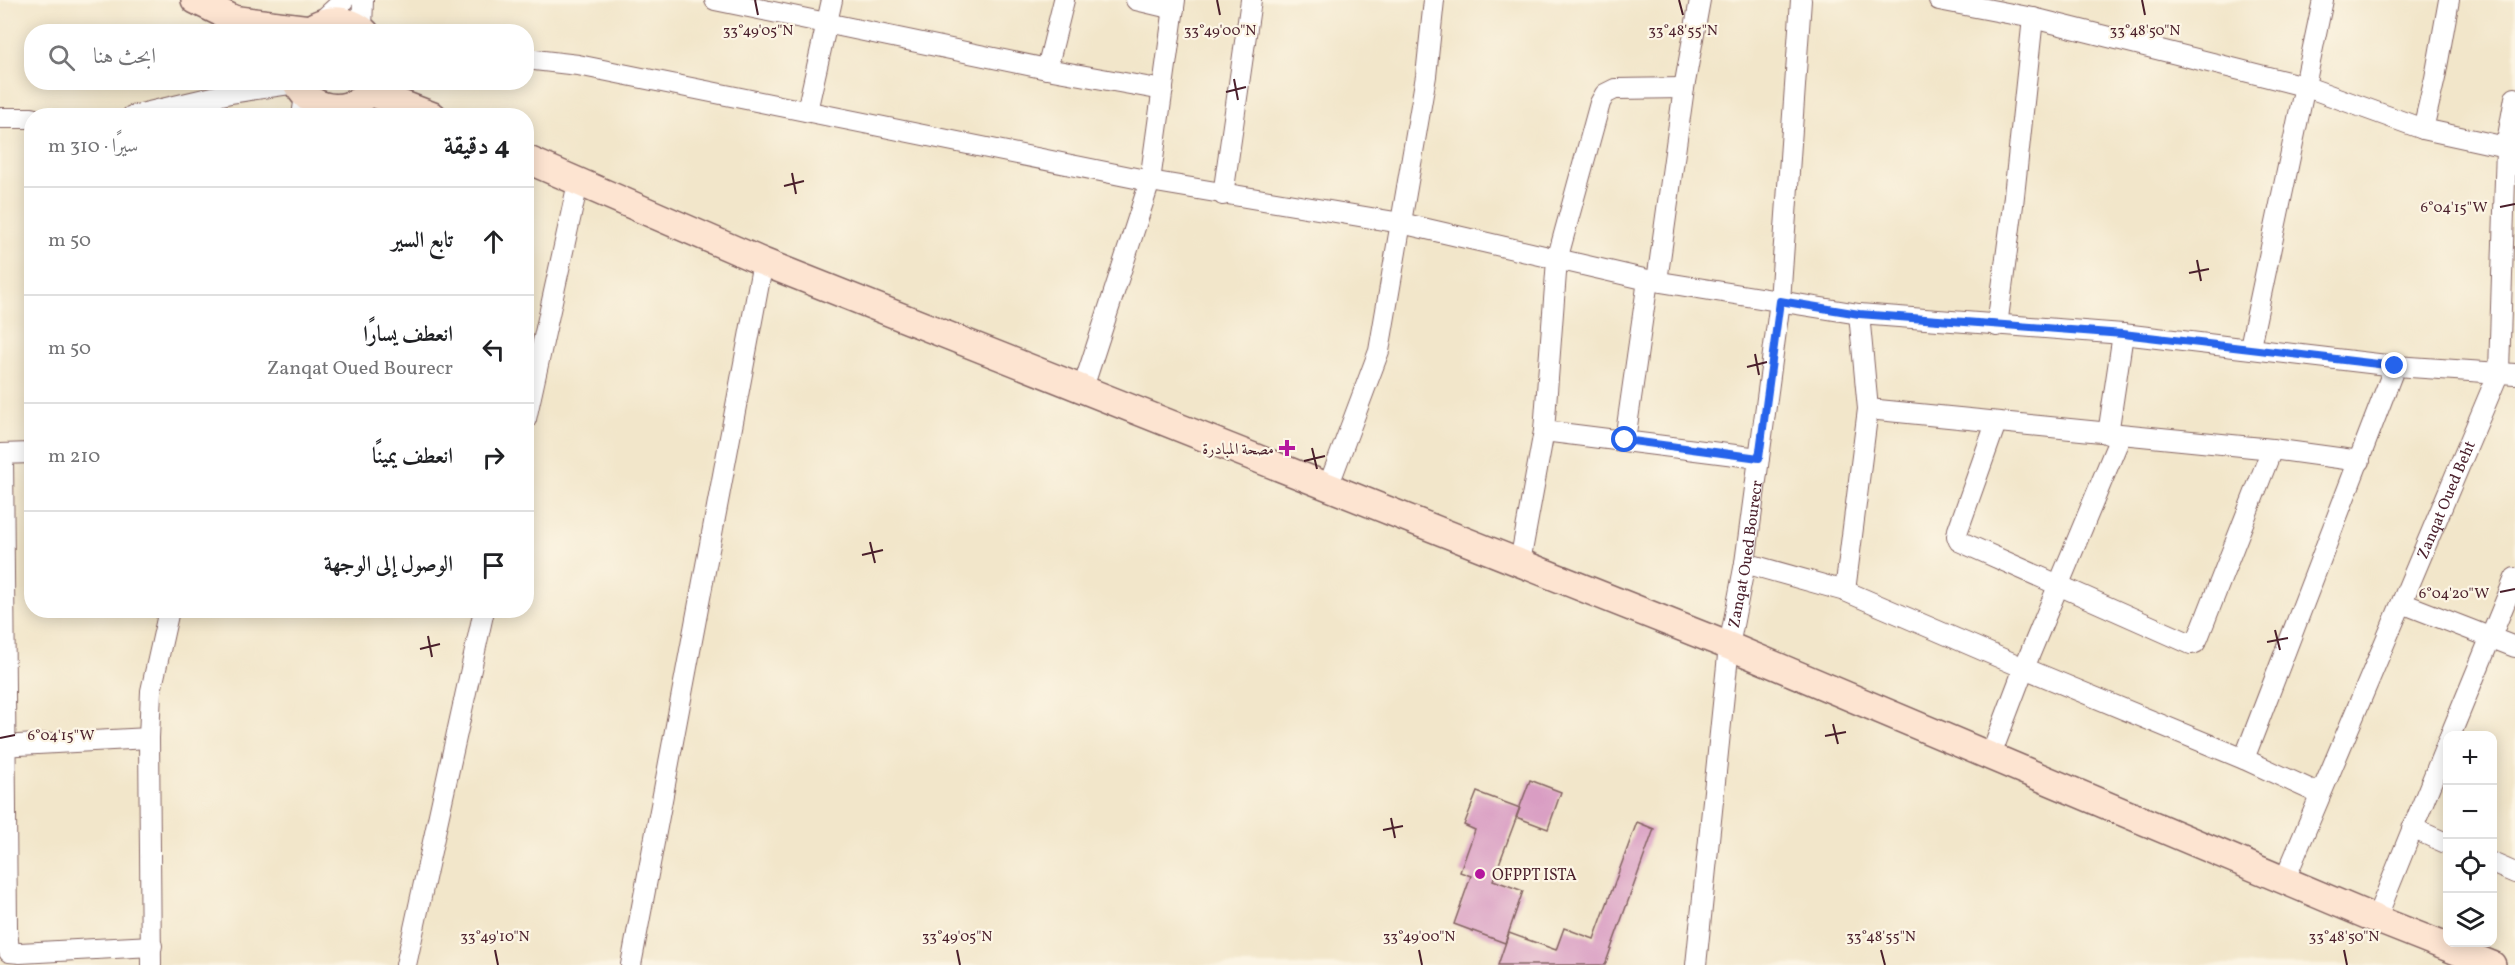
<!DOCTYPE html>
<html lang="ar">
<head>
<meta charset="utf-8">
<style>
  body { margin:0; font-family:Vollkorn,Amiri,serif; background:#f6f6f6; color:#202124; direction:rtl }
  .controls { position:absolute; right:18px; bottom:18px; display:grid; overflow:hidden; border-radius:12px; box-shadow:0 3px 15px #0003 }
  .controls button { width:54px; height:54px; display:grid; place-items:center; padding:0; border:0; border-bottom:2px solid #e0e0e0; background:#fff; color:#202124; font:30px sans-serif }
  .stop { position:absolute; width:18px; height:18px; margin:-14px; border:4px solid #2563eb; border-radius:50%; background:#fff }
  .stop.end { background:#2563eb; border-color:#fff; box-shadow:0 2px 6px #0008 }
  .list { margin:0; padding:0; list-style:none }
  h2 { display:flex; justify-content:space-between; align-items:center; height:78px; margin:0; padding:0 24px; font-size:26px }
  h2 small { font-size:20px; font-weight:400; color:#757577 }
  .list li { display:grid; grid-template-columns:39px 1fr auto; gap:18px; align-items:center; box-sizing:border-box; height:108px; padding:0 24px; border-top:2px solid #e0e0e0 }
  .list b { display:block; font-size:22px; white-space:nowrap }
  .list p { margin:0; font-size:20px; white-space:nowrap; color:#757577 }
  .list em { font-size:20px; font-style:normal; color:#757577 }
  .icon { flex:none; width:33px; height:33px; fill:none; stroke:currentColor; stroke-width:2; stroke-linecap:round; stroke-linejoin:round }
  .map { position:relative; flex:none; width:2515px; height:965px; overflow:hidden; direction:ltr }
  .search { position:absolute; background:#fff; box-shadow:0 3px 15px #0003; left:24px; top:24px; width:510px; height:66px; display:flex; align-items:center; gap:15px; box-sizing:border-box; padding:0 21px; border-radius:24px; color:#757577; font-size:22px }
  .panel { position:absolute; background:#fff; box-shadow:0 3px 15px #0003; left:24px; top:108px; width:510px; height:510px; border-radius:24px; direction:rtl }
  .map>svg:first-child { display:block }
  .building { fill:#d99dc3 }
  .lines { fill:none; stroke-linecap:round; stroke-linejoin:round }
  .street-casing { stroke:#856563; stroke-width:22 }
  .secondary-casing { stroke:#856563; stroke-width:30 }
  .street { stroke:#fff; stroke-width:20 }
  .secondary { stroke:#fde4d1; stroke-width:27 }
  .route { stroke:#2563eb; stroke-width:8 }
  .ticks { fill:none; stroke:#4a1f2b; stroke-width:2 }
  .poi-dot { fill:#b5179e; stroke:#fcf5e5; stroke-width:2 }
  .labels { text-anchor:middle; stroke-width:4.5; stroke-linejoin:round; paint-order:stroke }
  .poi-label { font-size:16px; fill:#4a1f2b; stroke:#fcf5e5; text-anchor:end }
  .street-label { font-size:16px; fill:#4a1f2b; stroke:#fcf5e5 }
  .ticks-label { font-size:15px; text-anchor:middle; fill:#4a1f2b; stroke:#fcf5e5; stroke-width:4.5; stroke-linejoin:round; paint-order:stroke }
</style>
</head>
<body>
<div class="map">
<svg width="2515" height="965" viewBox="0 0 2515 965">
  <rect width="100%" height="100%" fill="#fcf5e5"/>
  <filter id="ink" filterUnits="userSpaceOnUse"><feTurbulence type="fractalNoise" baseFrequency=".0167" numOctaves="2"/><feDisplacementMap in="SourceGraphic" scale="12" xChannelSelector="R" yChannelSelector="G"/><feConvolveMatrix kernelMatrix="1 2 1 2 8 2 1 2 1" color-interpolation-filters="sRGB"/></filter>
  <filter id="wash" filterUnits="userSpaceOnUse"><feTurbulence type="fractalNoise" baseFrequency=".008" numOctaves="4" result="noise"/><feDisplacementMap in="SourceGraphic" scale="24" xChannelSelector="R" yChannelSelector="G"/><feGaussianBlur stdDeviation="1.35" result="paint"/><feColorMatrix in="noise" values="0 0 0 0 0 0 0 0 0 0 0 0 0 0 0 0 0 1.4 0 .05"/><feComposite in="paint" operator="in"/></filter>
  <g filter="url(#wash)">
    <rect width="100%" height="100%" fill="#f2e6ca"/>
    <g id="blocks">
      <g class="building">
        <path d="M1530,780L1561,792L1548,829L1516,817Z"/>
        <path d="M1477,792L1520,808L1493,880L1523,891L1505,943L1454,924L1471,876L1460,872L1475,830L1464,825Z"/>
        <path d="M1637,822L1654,829L1605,965H1498L1509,933L1556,950L1564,928L1594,939Z"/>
      </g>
    </g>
  </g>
  <g filter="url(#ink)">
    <use href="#blocks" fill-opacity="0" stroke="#856563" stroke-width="1.5"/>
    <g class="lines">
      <g class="street-casing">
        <g id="street">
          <path d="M715,0L1047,69L1163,90"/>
          <path d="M1136,0L1174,9"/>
          <path d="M1939,0L2033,18L2304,86L2423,129L2506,147"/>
          <path d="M319,23L344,0"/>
          <path d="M362,29L363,0"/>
          <path d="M526,59L578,65L1150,181L1401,223L1648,280L1859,314L2123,334L2395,366L2515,374"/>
          <path d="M1047,69L1064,0"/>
          <path d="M807,111L832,0"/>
          <path d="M132,116L230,93L296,83"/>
          <path d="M302,116L305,96"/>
          <path d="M0,118H32"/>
          <path d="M2423,129L2435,78L2449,0"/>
          <path d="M1223,195L1251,0"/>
          <path d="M1657,281L1684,88L1700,0"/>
          <path d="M1997,326L2013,205L2033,18"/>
          <path d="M2250,347L2323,0"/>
          <path d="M1083,388L1150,181L1175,0"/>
          <path d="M1868,409L2272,449L2360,461"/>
          <path d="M526,419L578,183"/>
          <path d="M1996,423L1958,530L1957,536L1959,541L2191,644L2195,643L2198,638L2272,449"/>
          <path d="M1544,431L1759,458"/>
          <path d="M2108,434L2123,334"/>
          <path d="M1625,440L1648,280"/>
          <path d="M0,454L32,453"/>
          <path d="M3,454L7,928L9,952L20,953L152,946"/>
          <path d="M1328,487L1379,351L1426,76L1434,0"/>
          <path d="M1520,562L1544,431L1557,260L1600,103L1605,94L1615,89L1684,88"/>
          <path d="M1745,563L1845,591L2024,668L2244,759L2320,794"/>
          <path d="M1845,591L1868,409L1859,314"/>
          <path d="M2402,603L2515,647"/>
          <path d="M2450,736L2515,578"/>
          <path d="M0,746L149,738"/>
          <path d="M1991,755L2024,668L2121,435"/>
          <path d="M2244,759L2395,366"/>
          <path d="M2412,828L2448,844"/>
          <path d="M2492,863L2515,873"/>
          <path id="s1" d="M2285,879L2499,372L2506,147L2515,98"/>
          <path d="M2376,919L2448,741"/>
          <path d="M151,965L149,738L151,691L169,610"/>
          <path d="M406,965L484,610"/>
          <path d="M631,965L763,262"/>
          <path id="s2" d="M1696,965L1729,646L1745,563L1780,301L1801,0"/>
        </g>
      </g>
      <g class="secondary-casing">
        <g id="secondary">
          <path d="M195,0L248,26"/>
          <path d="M231,19L310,29"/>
          <path d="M306,32C324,17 347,17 365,32"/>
          <path d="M296,82C312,116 359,116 376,82"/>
          <path d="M370,92L433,116"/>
          <path d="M526,159L763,262L1729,646L2376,919L2492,965"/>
        </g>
      </g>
      <use href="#street" class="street"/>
      <use href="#secondary" class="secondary"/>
    </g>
  </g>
  <g class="lines" filter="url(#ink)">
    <path class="route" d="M1625,440L1759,458L1780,301L1859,314L2123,334L2395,366"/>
  </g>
  <path class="ticks" d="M755,0L758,15M1217,0L1220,15M1679,0L1683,15M2142,0L2145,15M1234,79L1238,100M1226,92L1246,87M792,173L796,194M784,186L804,181M2500,207L2515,204M2197,260L2201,281M2189,273L2209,269M1755,354L1759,375M1747,367L1767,362M1312,448L1317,469M1304,461L1325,456M870,542L875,563M862,555L883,550M2500,592L2515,589M2275,630L2280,650M428,636L432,657M2267,642L2288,638M420,649L440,644M1833,724L1838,744M1825,736L1846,732M0,738L15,735M1391,818L1395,838M1383,830L1403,826M495,950L498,965M957,950L960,965M1419,950L1422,965M1881,950L1885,965M2344,950L2347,965"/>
  <g class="poi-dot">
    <path d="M1284 439h6v6h6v6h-6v6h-6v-6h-6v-6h6z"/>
    <circle cx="1480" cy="874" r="6"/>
  </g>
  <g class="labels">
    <g class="poi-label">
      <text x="1274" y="454">مصحة المبادرة</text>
      <text x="1492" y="880" text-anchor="start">OFPPT ISTA</text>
    </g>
    <g class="street-label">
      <text dy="6" stroke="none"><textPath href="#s1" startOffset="412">Zanqat Oued Beht</textPath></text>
      <text dy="6" stroke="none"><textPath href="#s2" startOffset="414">Zanqat Oued Bourecr</textPath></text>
    </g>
  </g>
  <g class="ticks-label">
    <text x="758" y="35">33°49'05"N</text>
    <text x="1220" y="35">33°49'00"N</text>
    <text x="1683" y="35">33°48'55"N</text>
    <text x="2145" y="35">33°48'50"N</text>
    <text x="2454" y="212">6°04'15"W</text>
    <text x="2454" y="598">6°04'20"W</text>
    <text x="61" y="740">6°04'15"W</text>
    <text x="495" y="941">33°49'10"N</text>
    <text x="957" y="941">33°49'05"N</text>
    <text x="1419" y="941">33°49'00"N</text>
    <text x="1881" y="941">33°48'55"N</text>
    <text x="2344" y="941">33°48'50"N</text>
  </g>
</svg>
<div class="controls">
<button>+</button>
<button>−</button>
<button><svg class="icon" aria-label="locate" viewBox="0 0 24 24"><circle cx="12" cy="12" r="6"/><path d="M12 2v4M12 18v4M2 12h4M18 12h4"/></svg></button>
<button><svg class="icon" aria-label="layers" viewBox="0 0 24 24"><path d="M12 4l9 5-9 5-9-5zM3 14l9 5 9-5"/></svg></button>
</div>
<div class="stop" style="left:1625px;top:440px"></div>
<div class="stop end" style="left:2395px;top:366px"></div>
<div class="search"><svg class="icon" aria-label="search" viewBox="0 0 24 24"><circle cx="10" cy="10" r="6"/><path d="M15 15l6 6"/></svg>ابحث هنا</div>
<section class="panel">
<h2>4 دقيقة<small>سيرًا · 310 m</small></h2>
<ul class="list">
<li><svg class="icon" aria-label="ahead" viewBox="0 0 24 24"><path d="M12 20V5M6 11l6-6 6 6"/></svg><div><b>تابع السير</b></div><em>50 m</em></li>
<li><svg class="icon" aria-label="left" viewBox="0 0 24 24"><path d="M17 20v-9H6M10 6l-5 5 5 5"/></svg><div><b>انعطف يسارًا</b><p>Zanqat Oued Bourecr</p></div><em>50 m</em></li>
<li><svg class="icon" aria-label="right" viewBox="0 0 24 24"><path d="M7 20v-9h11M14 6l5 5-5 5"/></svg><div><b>انعطف يمينًا</b></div><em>210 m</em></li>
<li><svg class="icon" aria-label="arrive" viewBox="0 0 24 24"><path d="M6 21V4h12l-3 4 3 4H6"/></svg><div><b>الوصول إلى الوجهة</b></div></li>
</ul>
</section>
</div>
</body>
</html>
